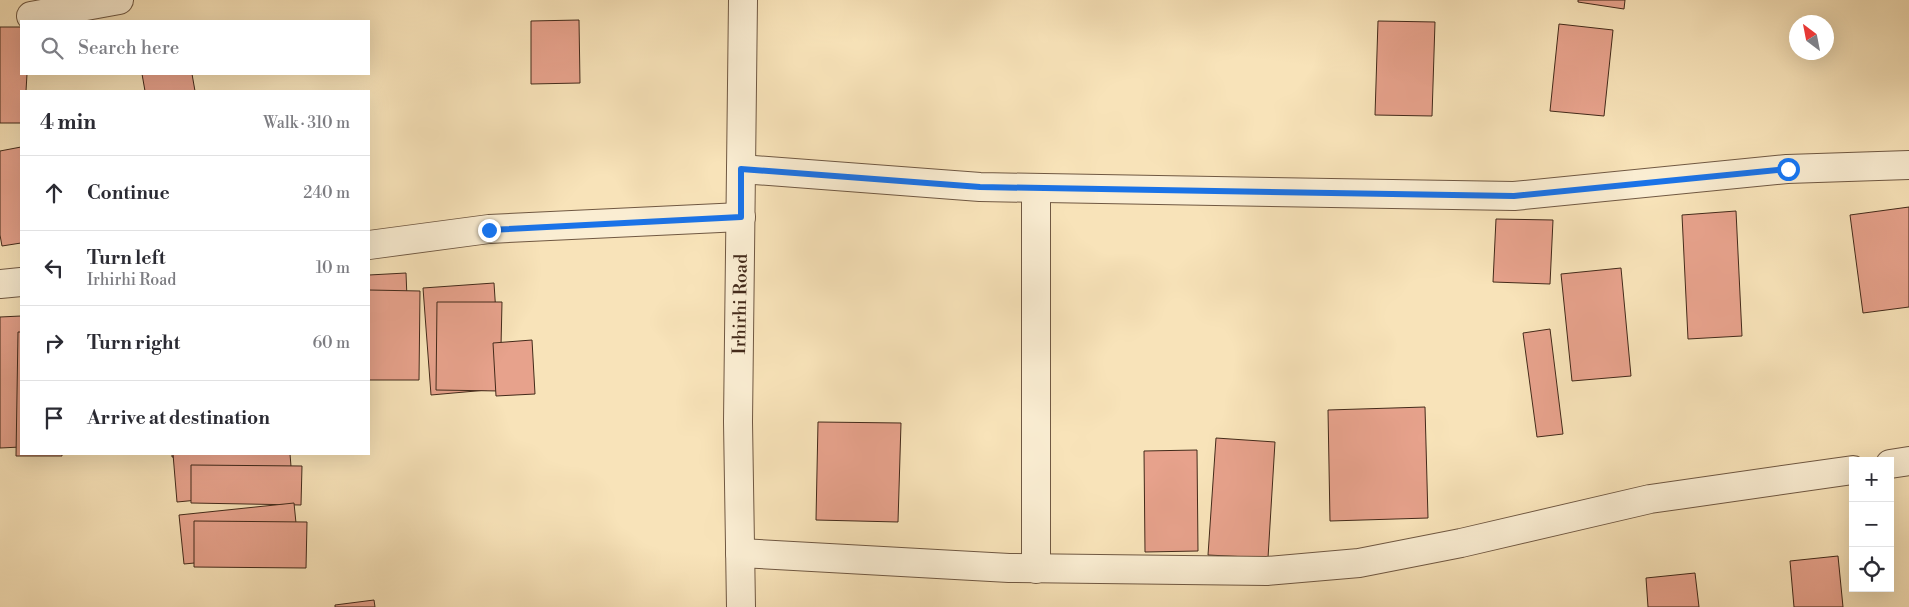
<!DOCTYPE html>
<html lang="en">
<head>
<meta charset="utf-8">
<style>
  body { margin:0; font-family:"Libre Bodoni",serif; background:#f7f7f7; color:#2b2b33 }
  .controls { position:absolute; right:15px; bottom:15px; display:grid; overflow:hidden; border-radius:0px; box-shadow:0 5px 20px #0002 }
  .controls button { width:45px; height:45px; display:grid; place-items:center; padding:0; border:0; border-bottom:1px solid #e1e1e2; background:#fff; color:#2b2b33; font:25px sans-serif }
  .compass { position:absolute; left:1789px; top:15px; width:45px; height:45px; border-radius:50%; background:#fff; box-shadow:0 5px 20px #0002; rotate:328deg }
  .stop { position:absolute; width:15px; height:15px; margin:-11px; border:4px solid #1a73e8; border-radius:50%; background:#fff }
  .stop.end { background:#1a73e8; border-color:#fff; box-shadow:0 1px 5px #0008 }
  .list { margin:0; padding:0; list-style:none }
  h2 { display:flex; justify-content:space-between; align-items:center; height:65px; margin:0; padding:0 20px; font-size:21px }
  h2 small { font-size:16px; font-weight:400; color:#7c7c81 }
  .list li { display:grid; grid-template-columns:32px 1fr auto; gap:15px; align-items:center; box-sizing:border-box; height:75px; padding:0 20px; border-top:1px solid #e1e1e2 }
  .list b { display:block; font-size:19px; white-space:nowrap }
  .list p { margin:0; font-size:16px; white-space:nowrap; color:#7c7c81 }
  .list em { font-size:16px; font-style:normal; color:#7c7c81 }
  .icon { flex:none; width:28px; height:28px; fill:none; stroke:currentColor; stroke-width:2; stroke-linecap:round; stroke-linejoin:round }
  .map { position:relative; flex:none; width:1909px; height:607px; overflow:hidden }
  .search { position:absolute; background:#fff; box-shadow:0 5px 20px #0002; left:20px; top:20px; width:350px; height:55px; display:flex; align-items:center; gap:12px; box-sizing:border-box; padding:0 18px; border-radius:0px; color:#7c7c81; font-size:19px }
  .panel { position:absolute; background:#fff; box-shadow:0 5px 20px #0002; left:20px; top:90px; width:350px; height:365px; border-radius:0px }
  .map>svg:first-child { display:block }
  .building { fill:#e7a28c; stroke:#432a1a }
  .lines { fill:none; stroke-linecap:round; stroke-linejoin:round }
  .minor-casing { stroke:#705842; stroke-width:30 }
  .minor { stroke:#faedd2; stroke-width:28 }
  .route { stroke:#1a73e8; stroke-width:6 }
  .labels { text-anchor:middle; stroke-width:4; stroke-linejoin:round; paint-order:stroke }
  .street-label { font-size:18px; fill:#432a1a; stroke:#faedd2 }
</style>
</head>
<body>
<div class="map">
<svg width="1909" height="607" viewBox="0 0 1909 607">
  <rect width="100%" height="100%" fill="#f8e3b9"/>
  <filter id="stains"><feTurbulence type="fractalNoise" baseFrequency=".004" numOctaves="4"/><feColorMatrix values="0 0 0 0 .2 0 0 0 0 .09 0 0 0 0 .02 0 0 0 .5 -.17"/></filter>
  <radialGradient id="worn" r=".72"><stop offset=".6" stop-color="#630" stop-opacity="0"/><stop offset="1" stop-color="#630" stop-opacity=".3"/></radialGradient>
  <g class="building">
    <path d="M1578,0H1625L1624,9L1578,2Z"/>
    <path d="M579,20L580,83L531,84V21Z"/>
    <path d="M1378,21L1435,22L1432,116L1375,115Z"/>
    <path d="M1559,24L1613,30L1604,116L1550,111Z"/>
    <path d="M0,27H21V74H27L26,91H21V123H0Z"/>
    <path d="M142,74H192L195,91H145Z"/>
    <path d="M21,147V243L2,246L0,235V151Z"/>
    <path d="M1909,207V307L1863,313L1850,215Z"/>
    <path d="M1736,211L1742,336L1688,339L1682,215Z"/>
    <path d="M1496,219L1553,220L1550,284L1493,282Z"/>
    <path d="M1621,268L1631,376L1572,381L1561,274Z"/>
    <path d="M406,273L410,373L369,375V275Z"/>
    <path d="M494,283L496,314L482,315L487,390L431,395L423,288Z"/>
    <path d="M369,290L420,291L419,380H369Z"/>
    <path d="M437,302H502L500,391L436,390Z"/>
    <path d="M21,316V447L0,448V317Z"/>
    <path d="M1550,329L1563,434L1537,437L1523,333Z"/>
    <path d="M18,332H21V454H62V456H16Z"/>
    <path d="M532,340L535,394L496,396L493,343Z"/>
    <path d="M1425,407L1428,518L1330,521L1328,410Z"/>
    <path d="M818,422L901,423L898,522L816,520Z"/>
    <path d="M1216,438L1275,442L1268,558L1208,555Z"/>
    <path d="M1197,450L1198,551L1145,552L1144,451Z"/>
    <path d="M172,454H227V458L172,457Z"/>
    <path d="M173,454H290L293,491L177,502Z"/>
    <path d="M191,465L302,466L301,505L191,503Z"/>
    <path d="M294,503L299,553L184,564L179,515Z"/>
    <path d="M194,521L307,522L306,568L194,567Z"/>
    <path d="M1838,556L1843,607H1794L1790,561Z"/>
    <path d="M1695,573L1699,607H1648L1646,578Z"/>
    <path d="M374,600L375,607H335V605Z"/>
  </g>
  <g class="lines">
    <g class="minor-casing">
      <g id="minor">
        <path d="M31,16L119,0"/>
        <path d="M741,169L980,187L1514,196L1787,169L1909,165"/>
        <path d="M1036,188V569"/>
        <path d="M369,245L489,229L741,217"/>
        <path d="M0,284L21,282"/>
        <path d="M1890,464L1909,461"/>
        <path d="M740,553L1009,568L1267,571L1359,563L1461,543L1650,499L1853,470"/>
        <path d="M741,607L738,422L743,0"/>
      </g>
    </g>
    <use href="#minor" class="minor"/>
  </g>
  <g class="lines">
    <path class="route" d="M489,230L741,217V169L980,187L1514,196L1788,169"/>
  </g>
  <g class="labels">
    <g class="street-label">
      <text transform="translate(740 304) rotate(-89)" y="6">Irhirhi Road</text>
    </g>
  </g>
  <rect width="100%" height="100%" filter="url(#stains)"/>
  <rect width="100%" height="100%" fill="url(#worn)"/>
</svg>
<div class="controls">
<button>+</button>
<button>−</button>
<button><svg class="icon" aria-label="locate" viewBox="0 0 24 24"><circle cx="12" cy="12" r="6"/><path d="M12 2v4M12 18v4M2 12h4M18 12h4"/></svg></button>
</div>
<svg class="compass" viewBox="-18 -18 36 36"><path d="M0-13l5 13h-10z" fill="#e53935"/><path d="M0 13l5-13h-10z" fill="#7c7c81"/></svg>
<div class="stop" style="left:1788px;top:169px"></div>
<div class="stop end" style="left:489px;top:230px"></div>
<div class="search"><svg class="icon" aria-label="search" viewBox="0 0 24 24"><circle cx="10" cy="10" r="6"/><path d="M15 15l6 6"/></svg>Search here</div>
<section class="panel">
<h2>4 min<small>Walk · 310 m</small></h2>
<ul class="list">
<li><svg class="icon" aria-label="ahead" viewBox="0 0 24 24"><path d="M12 20V5M6 11l6-6 6 6"/></svg><div><b>Continue</b></div><em>240 m</em></li>
<li><svg class="icon" aria-label="left" viewBox="0 0 24 24"><path d="M17 20v-9H6M10 6l-5 5 5 5"/></svg><div><b>Turn left</b><p>Irhirhi Road</p></div><em>10 m</em></li>
<li><svg class="icon" aria-label="right" viewBox="0 0 24 24"><path d="M7 20v-9h11M14 6l5 5-5 5"/></svg><div><b>Turn right</b></div><em>60 m</em></li>
<li><svg class="icon" aria-label="arrive" viewBox="0 0 24 24"><path d="M6 21V4h12l-3 4 3 4H6"/></svg><div><b>Arrive at destination</b></div></li>
</ul>
</section>
</div>
</body>
</html>
